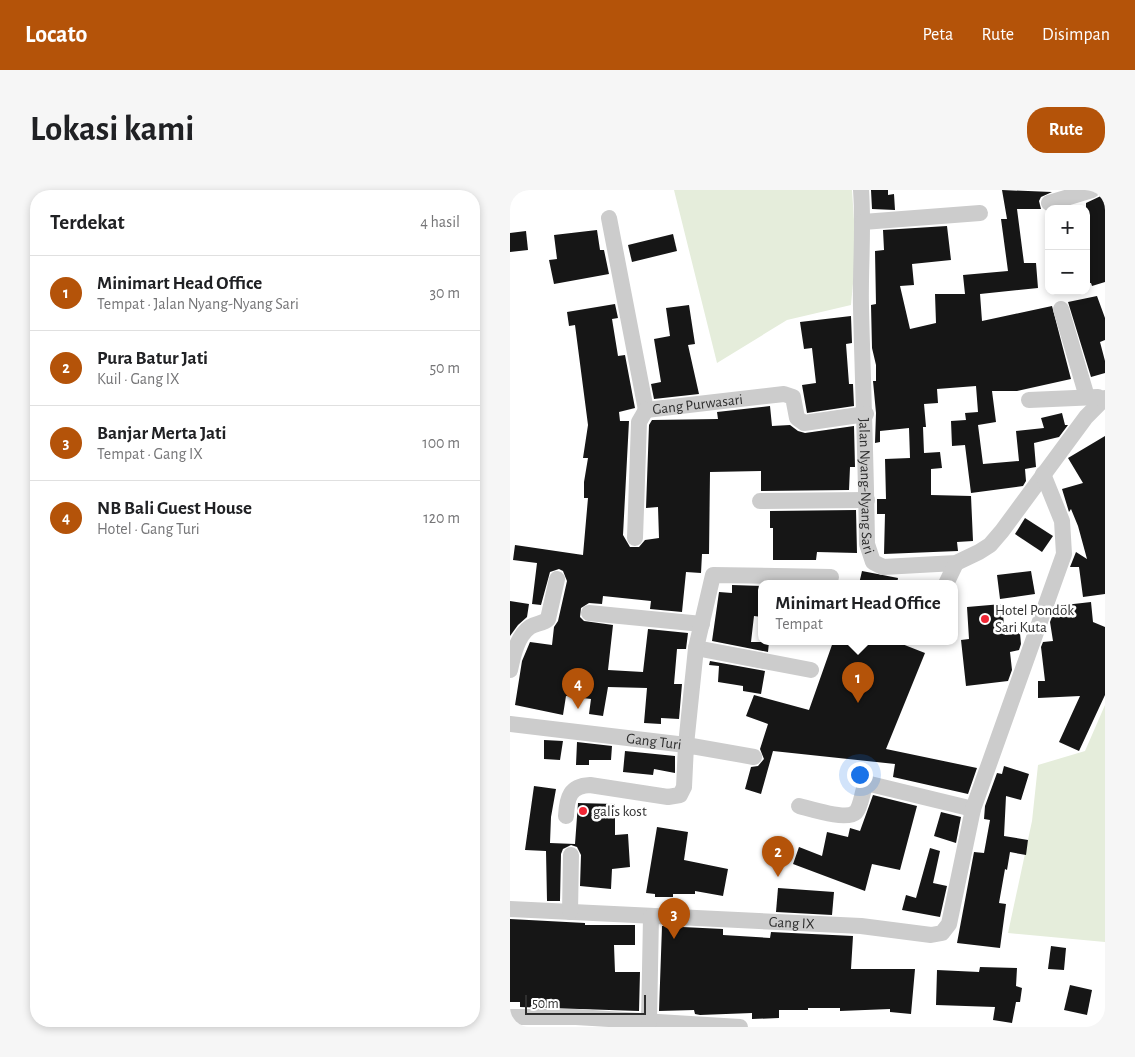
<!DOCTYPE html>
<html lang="id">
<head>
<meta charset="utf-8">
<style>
  body { margin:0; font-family:"Alegreya Sans",sans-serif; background:#f6f6f6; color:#202124 }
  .controls { position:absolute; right:15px; top:15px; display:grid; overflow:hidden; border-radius:10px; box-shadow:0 2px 8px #0003 }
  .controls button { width:45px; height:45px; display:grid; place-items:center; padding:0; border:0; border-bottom:1px solid #e0e0e0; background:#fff; color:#202124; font:25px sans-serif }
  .scale { position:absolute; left:15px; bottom:12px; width:121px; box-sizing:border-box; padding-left:5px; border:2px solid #2f2f2f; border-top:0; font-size:14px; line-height:18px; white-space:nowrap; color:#2f2f2f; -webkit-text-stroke:4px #fff; paint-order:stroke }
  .you { position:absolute; left:349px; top:584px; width:18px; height:18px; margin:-12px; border:4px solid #fff; border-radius:50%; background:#1a73e8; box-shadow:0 0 0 8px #1a73e833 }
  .badge { display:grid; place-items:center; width:32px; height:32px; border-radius:50%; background:#b45309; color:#fff; font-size:16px; font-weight:700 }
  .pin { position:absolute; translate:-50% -41px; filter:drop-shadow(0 1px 2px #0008) }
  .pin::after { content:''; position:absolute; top:26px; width:18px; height:15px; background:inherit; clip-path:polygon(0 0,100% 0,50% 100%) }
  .popup { position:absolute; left:248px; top:390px; width:200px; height:65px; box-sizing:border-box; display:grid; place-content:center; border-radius:10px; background:#fff; filter:drop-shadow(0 1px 4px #0005); font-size:16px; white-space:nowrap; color:#757577 }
  .popup b { font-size:19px; color:#202124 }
  .popup::after { content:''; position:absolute; left:50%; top:100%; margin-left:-10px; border:10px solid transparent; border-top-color:#fff }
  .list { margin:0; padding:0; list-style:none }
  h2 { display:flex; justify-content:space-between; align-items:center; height:65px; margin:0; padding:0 20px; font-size:21px }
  h2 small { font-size:16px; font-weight:400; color:#757577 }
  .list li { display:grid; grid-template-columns:32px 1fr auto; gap:15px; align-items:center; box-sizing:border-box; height:75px; padding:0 20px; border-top:1px solid #e0e0e0 }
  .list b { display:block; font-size:19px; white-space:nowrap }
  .list p { margin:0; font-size:16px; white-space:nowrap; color:#757577 }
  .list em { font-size:16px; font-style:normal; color:#757577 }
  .map { position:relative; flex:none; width:595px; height:837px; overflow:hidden; border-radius:20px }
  header { display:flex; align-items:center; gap:30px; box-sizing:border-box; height:70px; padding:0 25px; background:#b45309; color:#fff }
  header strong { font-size:24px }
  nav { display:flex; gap:28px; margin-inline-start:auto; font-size:18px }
  .intro { display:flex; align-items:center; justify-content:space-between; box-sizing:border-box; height:120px; padding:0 30px }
  h1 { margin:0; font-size:35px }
  .button { padding:12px 22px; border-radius:20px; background:#b45309; color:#fff; font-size:18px; font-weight:700 }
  main { display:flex; gap:30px; padding:0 30px }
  aside { flex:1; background:#fff; border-radius:20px; box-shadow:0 2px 8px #0003 }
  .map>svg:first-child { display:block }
  .green { fill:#e5eddb }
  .building { fill:#161616 }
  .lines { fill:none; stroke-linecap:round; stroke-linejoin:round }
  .street { stroke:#ccc; stroke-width:16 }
  .poi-dot { fill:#f12635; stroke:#fff; stroke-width:2 }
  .labels { text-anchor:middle; stroke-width:5; stroke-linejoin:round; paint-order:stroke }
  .street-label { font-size:15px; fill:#2f2f2f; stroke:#fff }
  .poi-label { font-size:15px; fill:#2f2f2f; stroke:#fff; text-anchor:start }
</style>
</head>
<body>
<header>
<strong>Locato</strong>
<nav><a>Peta</a><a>Rute</a><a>Disimpan</a></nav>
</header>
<div class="intro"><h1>Lokasi kami</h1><a class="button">Rute</a></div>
<main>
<aside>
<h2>Terdekat<small>4 hasil</small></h2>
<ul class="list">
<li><span class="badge">1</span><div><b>Minimart Head Office</b><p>Tempat · Jalan Nyang-Nyang Sari</p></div><em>30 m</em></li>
<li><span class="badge">2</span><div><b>Pura Batur Jati</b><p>Kuil · Gang IX</p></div><em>50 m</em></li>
<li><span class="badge">3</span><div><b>Banjar Merta Jati</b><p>Tempat · Gang IX</p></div><em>100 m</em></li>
<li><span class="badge">4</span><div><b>NB Bali Guest House</b><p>Hotel · Gang Turi</p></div><em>120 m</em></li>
</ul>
</aside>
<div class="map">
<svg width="595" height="837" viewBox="0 0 595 837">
  <rect width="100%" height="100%" fill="#fff"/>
  <g class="green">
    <path d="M164,0H342L346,60L341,115L277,130L207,173Z"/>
    <path d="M595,515V752L498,743L522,631L528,575L575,561Z"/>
  </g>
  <g class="building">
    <path d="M361,0H378V5L384,4L385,20L362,19Z"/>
    <path d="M492,0L542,2L531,7L529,11L531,19H507L514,73H526L528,98L470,104L472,131L542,116L561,189L507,201H482L486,232L468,235L473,274L509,271L506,241L534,238L531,228L552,223L555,235H558L549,247L524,253L526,277L515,279L516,291L513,296L461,303L455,255L442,256L441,231L456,230L455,223L468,222L466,196L427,199L428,213L414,214L416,237H413L414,263L430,262L432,278L421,279V305L461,306L463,351L447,352L448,361L374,364L375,324H367V309H376L375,269L400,268L399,238L370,241V252L365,253L366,223L363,191H366V175L362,158L361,115L366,114L365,61L374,60L373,40L437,36L441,70L402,74L404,95L390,96L400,139L426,133L425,104H455L453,85L498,81L491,29H497Z"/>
    <path d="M595,4V92L582,96L581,93H576V13Z"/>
    <path d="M87,40L90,60H94L99,84L44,94L39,70L47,69L44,45Z"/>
    <path d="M16,41L18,60L0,62V43Z"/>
    <path d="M163,44L167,61L122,72L118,55Z"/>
    <path d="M587,106L595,128V150L590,152L595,171V183L581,187L558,112Z"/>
    <path d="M105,114L108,128L102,129L108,166L115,165L125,218L109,222L110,231H119L113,345L120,357H129L135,350L149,348L148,317L136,318L139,235L142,230L208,229L207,222L260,216L262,236L280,235L288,241L295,243L344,236L345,277H340L339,300L251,301V281L200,282L199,364H192L191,383L176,382L172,422L140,419L141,411L93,406L92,414L79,413L71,418L70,427L74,431L103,435L98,480L133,482L138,439L178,443L176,459H167L164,494H172L169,529L151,528V534L134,533L137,498L98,497L93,526L79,524L81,509L56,506L53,525L5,515L12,471L20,452L42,455L44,437L48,431L57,391L53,381L49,379L40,382L31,415L22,414L27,373L3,370L5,355L73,365L78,308H74V292L78,268H73L78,235L65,135L59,136L57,122Z"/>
    <path d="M179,115L185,154L178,155L189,204L144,209L141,194L151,192L144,149L160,146L156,118Z"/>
    <path d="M341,126L342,153L336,154L339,194H343L344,216L297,223L292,195L306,193L302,158L294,159L290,132Z"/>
    <path d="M595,246V404L573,407L569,377H560L566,362L577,369L568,336L561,319L559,322L552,299L573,293L558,268Z"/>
    <path d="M346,320L347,363L307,362L306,370H263V338H260V321Z"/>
    <path d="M515,328L543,346L532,362L505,344Z"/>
    <path d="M352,381L388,388L387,394H349Z"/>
    <path d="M521,381L525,404L490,409L487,385Z"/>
    <path d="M222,395L252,396V427L244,426L241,452H259L258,462L202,451L209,402L222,403Z"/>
    <path d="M0,411L19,414L17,427L8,435L0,446Z"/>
    <path d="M581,412L583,432L595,437V505L569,561L549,552L570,506L528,508V491H535L531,457L533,452L543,451L540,432L546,416Z"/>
    <path d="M492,414L495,445L510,443L511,454L509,460L500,462L502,480L498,491L456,496L451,450L459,449L457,417Z"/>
    <path d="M323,452H387L415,463L376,559L467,578L458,604L383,587L385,574L263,561L251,604L235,599L241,577L248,576L254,569L250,559L258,534L236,526L244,505L299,520Z"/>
    <path d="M200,471L255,481L251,504L233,501V496L208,492L209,476L199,475Z"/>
    <path d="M34,550L53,551L50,570L34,569Z"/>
    <path d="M67,552L102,556L101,570H79V575H66Z"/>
    <path d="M115,561L165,566V583L144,579L143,585L113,582Z"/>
    <path d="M494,576L519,584L511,610L496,606L494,646L518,650L516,665L500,662L497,680L495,679L489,713L496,714L490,758L447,753L464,662L474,663L480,630L474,629L475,616L487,583L492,584Z"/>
    <path d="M24,596L46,599L41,627L40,653L65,654L68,613L105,614V645L118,644L120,677L102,679L101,699L70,696L71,665L67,657L61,655L53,659L51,664L50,711H37L36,661L15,660Z"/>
    <path d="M363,605L407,616L390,680L362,674L355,701L283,674L289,657L312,666L317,642L338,647L340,638L350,641Z"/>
    <path d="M431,622L451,627L446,653L424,646Z"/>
    <path d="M147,637L178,642L174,670L218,679L213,706L185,701V704H163V707H145V704L136,703Z"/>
    <path d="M420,658L430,661L423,693L437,696L430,727L392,720L396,705L406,708Z"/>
    <path d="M268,698L324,702L322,725L266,722Z"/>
    <path d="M0,729L75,733V735H125V755H104L105,782H130L129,821L10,817V812H0Z"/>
    <path d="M152,736L213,739V745L260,748L261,742L343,746L341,779H405L401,824L380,822V819L330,821V818H298V820H269V828L242,829V823L190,825L185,824L184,820L149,821Z"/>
    <path d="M541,756L556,758L554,780L538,779Z"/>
    <path d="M470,777L507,778L506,796L512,798L510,812H506L502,833L483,830L485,817L426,815L427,780L469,782Z"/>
    <path d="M560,795L582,800L577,825L554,820Z"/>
  </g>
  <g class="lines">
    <g class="street">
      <path id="s1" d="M351,0C354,40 350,78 351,118C353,197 356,275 357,354L363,372L373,377L446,373L469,362L480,355L492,341L576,227L595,208"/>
      <path d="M539,13L582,0"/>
      <path d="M99,28L136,220"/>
      <path d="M353,32L470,23"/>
      <path d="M551,119L577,207"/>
      <path d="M519,210L588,207"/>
      <path id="s2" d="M136,220L274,204L283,207L287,228L294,233L356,224"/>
      <path d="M250,311L357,310"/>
      <path d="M125,348L129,232L136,220"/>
      <path d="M436,394L446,373"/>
      <path d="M79,423L192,434"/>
      <path d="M186,458L301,480"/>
      <path d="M0,480C3,466 7,446 20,437C26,433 33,434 38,429L47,389"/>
      <path id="s3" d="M0,534L176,555L186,458L203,385L321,387"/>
      <path d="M289,616C301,619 337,631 346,622C351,616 352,603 355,596L360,594L463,619"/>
      <path d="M56,626C57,607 60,596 80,595L158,607L170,605L174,597L176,555L244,567"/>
      <path id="s4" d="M0,719L351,736L421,745L432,743L439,734L463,619L554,364L552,331L533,284"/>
      <path d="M60,722L61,665"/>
      <path d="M0,827H66L230,837"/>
      <path d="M139,832L141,727"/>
    </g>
  </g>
  <g class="poi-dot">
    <circle cx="475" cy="429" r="5"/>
    <circle cx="73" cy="621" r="5"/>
  </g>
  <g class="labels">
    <g class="street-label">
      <text dy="5" stroke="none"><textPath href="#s2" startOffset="52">Gang Purwasari</textPath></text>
      <text dy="5" stroke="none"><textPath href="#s1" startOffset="296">Jalan Nyang-Nyang Sari</textPath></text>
      <text dy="5" stroke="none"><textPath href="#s3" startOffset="145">Gang Turi</textPath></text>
      <text dy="5" stroke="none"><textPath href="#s4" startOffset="282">Gang IX</textPath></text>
    </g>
    <g class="poi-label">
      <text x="485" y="425">Hotel Pondok<tspan x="485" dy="17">Sari Kuta</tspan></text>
      <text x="83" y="626">galis kost</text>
    </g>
  </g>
</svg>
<div class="controls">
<button>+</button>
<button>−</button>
</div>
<div class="scale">50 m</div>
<div class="you"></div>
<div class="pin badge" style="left:348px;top:513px">1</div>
<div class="popup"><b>Minimart Head Office</b>Tempat</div>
<div class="pin badge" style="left:268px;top:687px">2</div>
<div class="pin badge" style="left:164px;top:749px">3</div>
<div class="pin badge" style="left:68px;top:519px">4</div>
</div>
</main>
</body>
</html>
